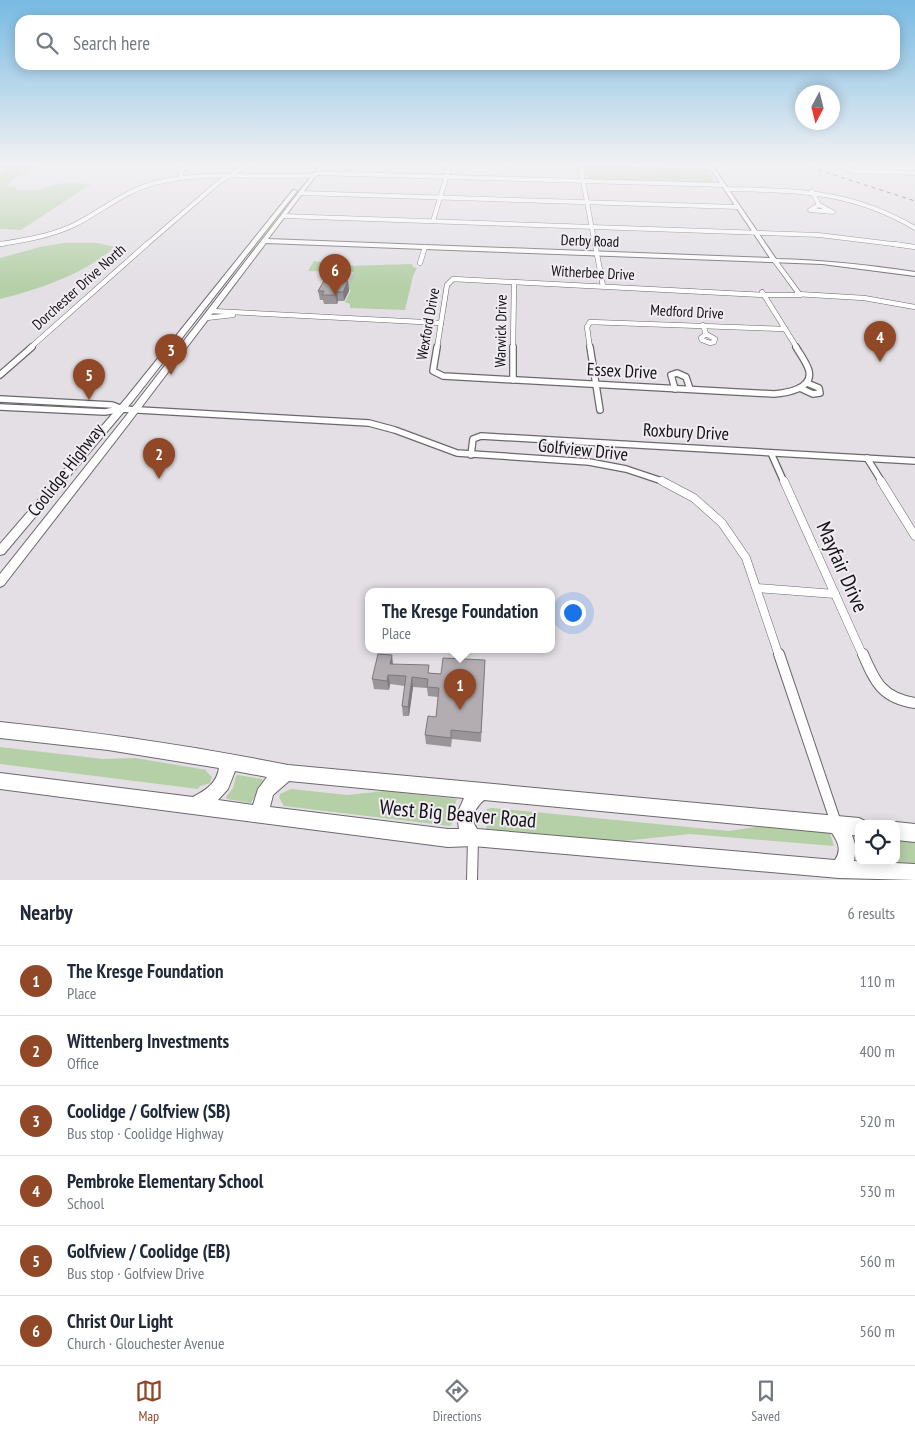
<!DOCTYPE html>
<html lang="en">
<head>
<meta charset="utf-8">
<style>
  body { margin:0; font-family:"PT Sans Narrow",sans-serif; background:#f6f6f7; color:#1f2937 }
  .controls { position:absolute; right:15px; bottom:15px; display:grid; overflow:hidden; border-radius:10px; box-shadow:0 2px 12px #0003 }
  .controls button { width:45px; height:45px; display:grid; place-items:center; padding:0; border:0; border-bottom:1px solid #e0e1e3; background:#fff; color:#1f2937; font:25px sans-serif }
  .compass { position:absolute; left:795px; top:85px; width:45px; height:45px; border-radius:50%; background:#fff; box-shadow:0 2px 12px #0003; rotate:187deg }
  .you { position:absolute; left:572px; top:612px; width:18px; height:18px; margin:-12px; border:4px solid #fff; border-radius:50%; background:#1a73e8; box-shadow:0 0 0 8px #1a73e833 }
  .badge { display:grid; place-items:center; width:32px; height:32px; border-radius:50%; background:#904827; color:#fff; font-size:16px; font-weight:700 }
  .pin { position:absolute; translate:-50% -41px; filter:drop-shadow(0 1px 2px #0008) }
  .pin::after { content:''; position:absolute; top:26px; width:18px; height:15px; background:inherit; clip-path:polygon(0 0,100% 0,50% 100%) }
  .popup { position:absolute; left:365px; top:588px; width:190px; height:65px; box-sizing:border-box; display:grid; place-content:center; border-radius:10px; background:#fff; filter:drop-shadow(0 1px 4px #0005); font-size:16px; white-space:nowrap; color:#747a83 }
  .popup b { font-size:19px; color:#1f2937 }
  .popup::after { content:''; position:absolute; left:50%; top:100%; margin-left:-10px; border:10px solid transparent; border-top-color:#fff }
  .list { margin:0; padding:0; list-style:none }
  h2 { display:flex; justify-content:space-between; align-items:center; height:65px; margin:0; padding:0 20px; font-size:21px }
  h2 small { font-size:16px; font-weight:400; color:#747a83 }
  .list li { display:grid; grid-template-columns:32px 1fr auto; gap:15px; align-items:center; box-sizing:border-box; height:70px; padding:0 20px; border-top:1px solid #e0e1e3 }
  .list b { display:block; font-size:19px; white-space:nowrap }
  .list p { margin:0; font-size:16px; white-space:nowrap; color:#747a83 }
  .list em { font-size:16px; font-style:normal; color:#747a83 }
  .icon { flex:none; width:28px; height:28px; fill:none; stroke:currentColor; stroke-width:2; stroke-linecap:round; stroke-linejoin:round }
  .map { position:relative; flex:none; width:915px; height:880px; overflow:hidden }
  .search { position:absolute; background:#fff; box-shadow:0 2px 12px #0003; left:15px; right:15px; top:15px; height:55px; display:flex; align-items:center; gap:12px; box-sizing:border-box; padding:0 18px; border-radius:15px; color:#747a83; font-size:19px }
  .sheet { height:485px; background:#fff }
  nav { display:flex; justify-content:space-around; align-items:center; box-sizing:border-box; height:70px; border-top:1px solid #e0e1e3; background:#fff; font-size:14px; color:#747a83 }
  nav a { display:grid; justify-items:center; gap:2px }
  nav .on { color:#904827 }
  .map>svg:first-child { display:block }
  .green { fill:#b5cfa7 }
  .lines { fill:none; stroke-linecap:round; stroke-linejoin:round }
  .street-far4-casing { stroke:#6c686d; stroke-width:5 }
  .street-far3-casing { stroke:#6c686d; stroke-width:5.5 }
  .street-far2-casing { stroke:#6c686d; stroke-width:8 }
  .street-far1-casing { stroke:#6c686d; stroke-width:9 }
  .street-casing { stroke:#6c686d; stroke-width:12 }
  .secondary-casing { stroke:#6c686d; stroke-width:2 }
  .primary-casing { stroke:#6c686d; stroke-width:2 }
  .street-far4 { stroke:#fff; stroke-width:4 }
  .street-far3 { stroke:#fff; stroke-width:4.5 }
  .street-far2 { stroke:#fff; stroke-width:5.5 }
  .street-far1 { stroke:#fff; stroke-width:8 }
  .street { stroke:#fff; stroke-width:10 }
  .secondary { fill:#fff; fill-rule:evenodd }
  .primary { fill:#fff; fill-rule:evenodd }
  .rail { stroke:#2e2d2f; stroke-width:1; stroke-dasharray:4 4; stroke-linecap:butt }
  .wall { fill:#9a9599 }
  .shaded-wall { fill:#7d797d }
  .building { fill:#b3adb2; stroke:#7d797d }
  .labels { text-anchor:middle; stroke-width:4; stroke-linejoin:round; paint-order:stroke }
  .far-street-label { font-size:15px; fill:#121113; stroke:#f1ecf3 }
  .street-label { font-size:18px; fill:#121113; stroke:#f1ecf3 }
  .near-street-label { font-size:21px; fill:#121113; stroke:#f1ecf3 }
</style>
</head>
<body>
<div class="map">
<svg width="915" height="880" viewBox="0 0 915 880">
  <rect width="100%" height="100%" fill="#e3dfe5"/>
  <g class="green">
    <path d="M5,165H40L12,180L7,186L17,187L16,190H39L50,186L65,183L91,184L21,230L0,229V174L4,171L0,167Z"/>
    <path d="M584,165L706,168L717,184L587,180Z"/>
    <path d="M308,177H311L252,255H248Z"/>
    <path d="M64,243H97L115,247C84,274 40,289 0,299V258L40,247Z"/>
    <path d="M314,261L348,266L412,264L413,267L417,268L413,276L405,310L350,308V304L345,302L351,290H346L354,272L308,271Z"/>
    <path d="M0,747L103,759L135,758L207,770L206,771L212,777L210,783L200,786L198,789L0,764Z"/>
    <path d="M238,775L262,779L263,781L251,803L227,799L226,797L233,788L236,776Z"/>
    <path d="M291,789L347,795L385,791L457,799L453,810L452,824L450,826L284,806L279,797L280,794Z"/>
    <path d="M492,808L729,831L762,826L830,833L834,846L690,834L614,842L486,829L487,823L483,820L484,817L487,815V809Z"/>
    <path d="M896,838L915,840V863L864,861H896Z"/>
  </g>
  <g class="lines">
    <g class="street-far4-casing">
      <g id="street-far4">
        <path d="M581,165L582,177"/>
        <path d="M631,165L711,167"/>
        <path d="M841,165L851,171L915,173"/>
        <path d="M316,173L724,185"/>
        <path d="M180,178L182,170L188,165"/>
        <path d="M583,181L595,245"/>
        <path d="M726,189C799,191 850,190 915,228"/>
        <path d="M812,191L819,205"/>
        <path d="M301,193L738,207"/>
        <path d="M819,205L833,212L810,210Z"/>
        <path d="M284,216L819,235L901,245"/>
        <path d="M433,221L450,165"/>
        <path d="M0,244C25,240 51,236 74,225C102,211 127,189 159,182C210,170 263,179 315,175"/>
        <path d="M146,245L219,182L247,165"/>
      </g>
    </g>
    <g class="street-far3-casing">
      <g id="street-far3">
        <path d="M0,244H3"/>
        <path d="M595,244L603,286"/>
        <path d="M894,244L915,247"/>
        <path d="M775,261L800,295"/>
        <path d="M420,263L425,247"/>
        <path d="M762,292L764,295"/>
        <path d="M797,294L864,298L915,307"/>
        <path d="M764,295H800"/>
        <path d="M764,295L797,348"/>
        <path d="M211,311L441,323"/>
        <path d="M206,318L233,315"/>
        <path d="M703,325L706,334"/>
        <path d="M706,334L715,339L714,342L710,343L702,340L701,338Z"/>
        <path d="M30,348L147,244"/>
        <path d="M437,348L447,285L453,279L764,295"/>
        <path d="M513,348L514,282"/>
        <path d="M590,348L587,327L590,322L785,329"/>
      </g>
    </g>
    <g class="street-far2-casing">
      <g id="street-far2">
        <path d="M437,347L433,371L443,376L774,394C786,393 813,389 809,371C807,363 800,354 796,347"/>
        <path d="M590,347L600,410"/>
        <path d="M0,375L32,347"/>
        <path d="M513,380V347"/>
        <path d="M800,388L813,394L820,393L819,388L807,383"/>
        <path d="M675,389L671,375L677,373L686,377L690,389"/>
        <path d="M0,399L112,405L120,408"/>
        <path d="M0,407L105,412L121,409L369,423L395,430L457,453L589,462L626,469L665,482"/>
        <path d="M771,453L784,482"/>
        <path d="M471,455L473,439L481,436L915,461"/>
        <path d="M867,458L882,482"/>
      </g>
    </g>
    <g class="street-far1-casing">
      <g id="street-far1">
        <path d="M662,481L694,498L722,523L746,558L779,656"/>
        <path d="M784,481L863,656"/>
        <path d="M881,481L915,536"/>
        <path d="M757,588L835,594"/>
      </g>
    </g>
    <g class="street-casing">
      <g id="street">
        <path d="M779,654L836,823"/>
        <path d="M863,654C875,682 882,698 915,703"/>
        <path d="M472,880L473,839"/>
      </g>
    </g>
    <g class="secondary-casing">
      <g id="secondary">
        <path d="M320,165H324L268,239L770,258L708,165H712L776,259C823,260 869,265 915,272V276L822,264L266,243L131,421L4,585L0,587V574L125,417Z"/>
        <path d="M293,190L297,191L132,402L4,554L0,555V544L126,398Z"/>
      </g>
    </g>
    <g class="primary-casing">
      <g id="primary">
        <path d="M0,722C97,732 193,746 288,765L859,818L865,821L866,824H859V836L852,835L856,847L854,861L915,864V880L839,878L473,846L448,847L0,789V773L193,797C206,790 217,783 219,768L108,750L0,738ZM235,771L267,777L258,789L253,805L218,800L228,789ZM289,781L464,798L457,814L459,829H448L270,807L273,795ZM484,800L832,833C838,842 842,850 835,860L477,829C469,818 475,808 484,800Z"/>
        <path d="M896,822L915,824V842L896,840V824H893Z"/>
      </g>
    </g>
    <use href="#street-far4" class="street-far4"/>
    <use href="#street-far3" class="street-far3"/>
    <use href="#street-far2" class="street-far2"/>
    <use href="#street-far1" class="street-far1"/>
    <use href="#street" class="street"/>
    <use href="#secondary" class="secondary"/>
    <use href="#primary" class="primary"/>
    <path class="rail" d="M803,165L915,201"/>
  </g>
  <g class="wall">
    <path d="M348,281L349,291L344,301H338L337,304H324L323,300H320L318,291Z"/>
    <path d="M485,660L481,742L452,739L451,747L426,744L425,735L436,717L438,697L428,696L427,688L413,687L409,716H403L402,706L405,686L390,684L389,690L374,689L372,679L393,664L430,673L441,674Z"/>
  </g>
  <g class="shaded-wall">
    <path d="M346,273L347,282L342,281Z"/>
    <path d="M348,281L349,291L344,301L343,292Z"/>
    <path d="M337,292L338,301L337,304L335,295Z"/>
    <path d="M392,655L393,664H390Z"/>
    <path d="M388,675L390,684L389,690L387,681Z"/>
    <path d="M412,677L413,687L409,716L408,707Z"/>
  </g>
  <g class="building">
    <path d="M336,273H346L342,281H348L343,292H337L335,295H322L324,291H318L325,279H333Z"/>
    <path d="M378,654L392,655L390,664L429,665L428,673L441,674L443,658L485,660L481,733L451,730V738L425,735L428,716L436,717L439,688L427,687L428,679L412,677L408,707L402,706L406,676L388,675L387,681L372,679Z"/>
  </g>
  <linearGradient id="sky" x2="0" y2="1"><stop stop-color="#78bae3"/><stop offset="0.57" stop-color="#f2f1f3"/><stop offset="1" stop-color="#f2f1f3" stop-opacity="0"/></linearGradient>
  <rect width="915" height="288" fill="url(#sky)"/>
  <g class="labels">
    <g class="far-street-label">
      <text transform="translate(590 241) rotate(2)" y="5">Derby Road</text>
      <text transform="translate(593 273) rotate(3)" y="5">Witherbee Drive</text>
      <text transform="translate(79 287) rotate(-42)" y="5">Dorchester Drive North</text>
      <text transform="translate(687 312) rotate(3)" y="5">Medford Drive</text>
      <text transform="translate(428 324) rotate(-80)" y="5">Wexford Drive</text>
      <text transform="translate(501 331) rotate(-89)" y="5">Warwick Drive</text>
    </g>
    <g class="street-label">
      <text transform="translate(622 371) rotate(3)" y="6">Essex Drive</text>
      <text transform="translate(686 432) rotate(3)" y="6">Roxbury Drive</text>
      <text transform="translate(583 450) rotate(6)" y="6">Golfview Drive</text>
      <text transform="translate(66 470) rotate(-52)" y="6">Coolidge Highway</text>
    </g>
    <g class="near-street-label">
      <text transform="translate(842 567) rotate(66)" y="7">Mayfair Drive</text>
      <text transform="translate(458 814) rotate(5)" y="7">West Big Beaver Road</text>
    </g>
  </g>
</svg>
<div class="controls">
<button><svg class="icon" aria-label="locate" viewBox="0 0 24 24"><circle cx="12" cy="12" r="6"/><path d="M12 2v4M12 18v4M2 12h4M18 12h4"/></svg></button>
</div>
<svg class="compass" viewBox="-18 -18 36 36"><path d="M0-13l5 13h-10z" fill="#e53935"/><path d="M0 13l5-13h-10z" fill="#747a83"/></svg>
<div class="you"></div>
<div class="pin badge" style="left:460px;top:710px">1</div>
<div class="popup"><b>The Kresge Foundation</b>Place</div>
<div class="pin badge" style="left:159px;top:479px">2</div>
<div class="pin badge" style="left:171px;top:375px">3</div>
<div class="pin badge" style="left:880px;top:362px">4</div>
<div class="pin badge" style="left:89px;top:400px">5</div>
<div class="pin badge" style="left:335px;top:295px">6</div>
<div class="search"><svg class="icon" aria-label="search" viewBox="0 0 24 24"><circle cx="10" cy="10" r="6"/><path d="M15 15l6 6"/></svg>Search here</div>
</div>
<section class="sheet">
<h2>Nearby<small>6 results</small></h2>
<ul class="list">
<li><span class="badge">1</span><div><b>The Kresge Foundation</b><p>Place</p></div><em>110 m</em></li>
<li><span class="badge">2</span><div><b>Wittenberg Investments</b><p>Office</p></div><em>400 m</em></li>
<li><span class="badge">3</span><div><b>Coolidge / Golfview (SB)</b><p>Bus stop · Coolidge Highway</p></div><em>520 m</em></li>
<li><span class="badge">4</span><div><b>Pembroke Elementary School</b><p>School</p></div><em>530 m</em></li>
<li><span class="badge">5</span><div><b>Golfview / Coolidge (EB)</b><p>Bus stop · Golfview Drive</p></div><em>560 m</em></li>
<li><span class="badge">6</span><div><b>Christ Our Light</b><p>Church · Glouchester Avenue</p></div><em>560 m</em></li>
</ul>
</section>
<nav>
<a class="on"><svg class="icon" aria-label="map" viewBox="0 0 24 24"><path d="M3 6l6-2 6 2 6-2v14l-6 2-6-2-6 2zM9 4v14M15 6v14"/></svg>Map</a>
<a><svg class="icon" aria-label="directions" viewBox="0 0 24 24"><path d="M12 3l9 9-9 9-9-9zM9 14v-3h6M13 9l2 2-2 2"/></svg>Directions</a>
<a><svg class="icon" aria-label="saved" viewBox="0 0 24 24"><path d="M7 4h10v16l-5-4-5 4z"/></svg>Saved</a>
</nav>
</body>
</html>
